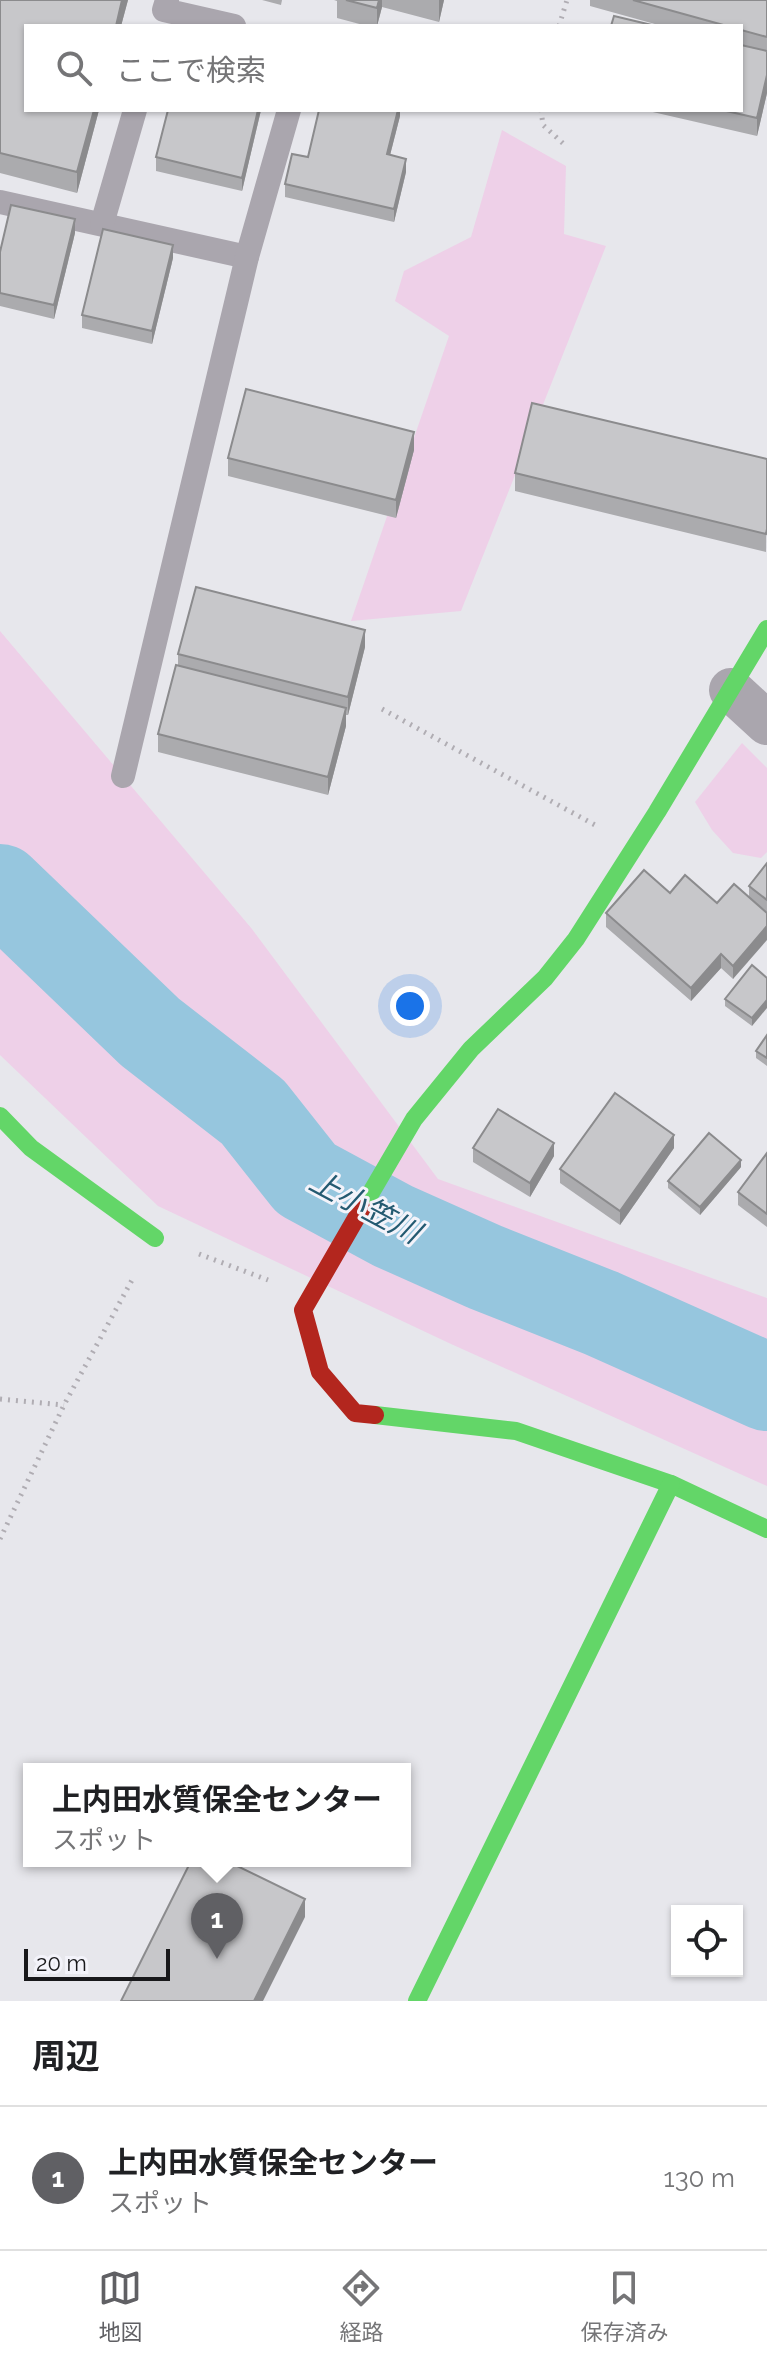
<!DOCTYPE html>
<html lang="ja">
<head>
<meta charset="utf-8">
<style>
  body { margin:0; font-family:Raleway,"Noto Sans JP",sans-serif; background:#f2f2f2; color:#202124 }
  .controls { position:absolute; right:24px; bottom:24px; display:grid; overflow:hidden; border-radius:0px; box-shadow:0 2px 6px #0004 }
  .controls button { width:72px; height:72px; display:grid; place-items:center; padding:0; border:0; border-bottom:2px solid #e0e0e0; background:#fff; color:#202124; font:40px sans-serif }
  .scale { position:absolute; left:24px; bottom:20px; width:146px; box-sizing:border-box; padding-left:8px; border:4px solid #18181a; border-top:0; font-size:22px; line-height:28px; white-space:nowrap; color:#18181a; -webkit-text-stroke:6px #f3f3fa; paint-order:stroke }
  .you { position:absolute; left:410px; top:1006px; width:28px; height:28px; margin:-20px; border:6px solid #fff; border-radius:50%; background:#1a73e8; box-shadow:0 0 0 12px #1a73e833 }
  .badge { display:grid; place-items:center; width:52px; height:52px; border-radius:50%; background:#606064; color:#fff; font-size:26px; font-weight:700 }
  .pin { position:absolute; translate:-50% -66px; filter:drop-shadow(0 2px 4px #0008) }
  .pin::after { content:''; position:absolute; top:42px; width:28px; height:24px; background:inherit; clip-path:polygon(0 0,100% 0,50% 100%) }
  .popup { position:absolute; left:23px; top:1763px; width:388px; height:104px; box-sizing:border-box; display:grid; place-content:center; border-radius:0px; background:#fff; filter:drop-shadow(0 2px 6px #0005); font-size:26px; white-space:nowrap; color:#757577 }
  .popup b { font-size:30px; color:#202124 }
  .popup::after { content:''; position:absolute; left:50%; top:100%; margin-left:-16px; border:16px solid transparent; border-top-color:#fff }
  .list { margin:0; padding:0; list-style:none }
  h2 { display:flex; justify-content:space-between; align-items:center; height:104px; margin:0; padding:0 32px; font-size:34px }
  h2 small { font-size:26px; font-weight:400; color:#757577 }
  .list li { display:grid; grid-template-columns:52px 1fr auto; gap:24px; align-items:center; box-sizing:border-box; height:144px; padding:0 32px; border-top:2px solid #e0e0e0 }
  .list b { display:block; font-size:30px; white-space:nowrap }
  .list p { margin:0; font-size:26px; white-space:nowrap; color:#757577 }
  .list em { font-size:26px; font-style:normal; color:#757577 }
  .icon { flex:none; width:44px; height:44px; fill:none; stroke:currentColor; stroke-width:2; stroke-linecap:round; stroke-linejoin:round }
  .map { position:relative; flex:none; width:767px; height:2001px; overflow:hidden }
  .search { position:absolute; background:#fff; box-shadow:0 2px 6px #0004; left:24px; right:24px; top:24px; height:88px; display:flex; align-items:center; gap:20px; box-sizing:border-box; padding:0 28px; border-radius:0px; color:#757577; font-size:30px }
  .sheet { height:248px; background:#fff }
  nav { display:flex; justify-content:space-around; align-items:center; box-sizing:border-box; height:112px; border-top:2px solid #e0e0e0; background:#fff; font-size:22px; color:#757577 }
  nav a { display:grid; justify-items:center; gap:4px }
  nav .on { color:#606064 }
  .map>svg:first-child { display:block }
  .green { fill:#eed0e8 }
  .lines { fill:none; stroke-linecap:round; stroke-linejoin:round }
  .river { stroke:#96c6de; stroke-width:88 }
  .path { stroke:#b0adb3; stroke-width:5; stroke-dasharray:2 6; stroke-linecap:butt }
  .lane { stroke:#aaa6ae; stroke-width:24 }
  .street { stroke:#aaa6ae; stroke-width:44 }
  .fast { stroke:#63d668; stroke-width:18 }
  .jam { stroke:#b3261e; stroke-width:18 }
  .wall { fill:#ababae }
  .shaded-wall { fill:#8b8b8d }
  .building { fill:#c7c7ca; stroke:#8b8b8d; stroke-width:2 }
  .labels { text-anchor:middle; stroke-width:6; stroke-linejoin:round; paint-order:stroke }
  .water-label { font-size:30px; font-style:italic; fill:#245a71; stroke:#f3f3fa }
</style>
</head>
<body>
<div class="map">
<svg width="767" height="2001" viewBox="0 0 767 2001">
  <rect width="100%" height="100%" fill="#e7e7ec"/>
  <g class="green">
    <path d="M502,130L566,166L564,234L606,246L461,611L351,621L449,336L395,301L404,271L471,237Z"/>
    <path d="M0,631L252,929L438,1179L767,1298V1486L451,1344L158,1206L0,1055Z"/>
    <path d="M742,743L767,768V852L761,858L733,853L712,830L695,802Z"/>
  </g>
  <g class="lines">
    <path class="river" d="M0,888L150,1032L253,1112L306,1179L393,1226L485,1267L601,1313L767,1387"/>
    <g class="path">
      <path d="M559,26L567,0"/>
      <path d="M541,110L543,125L567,147"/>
      <path d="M382,709L595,825"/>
      <path d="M199,1254L268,1280"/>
      <path d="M0,1399L64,1405"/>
      <path d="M0,1539L64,1405L132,1280"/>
    </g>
    <g class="lane">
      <path d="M167,0L164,10L234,26"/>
      <path d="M0,202L247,257"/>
      <path d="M102,224L135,110"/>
      <path d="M123,776L247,257L289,110"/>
    </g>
    <path class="street" d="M731,690L767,723"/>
    <g class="fast">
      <path d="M0,1116L31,1148L155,1238"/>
      <path d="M362,1208L414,1119L471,1049L545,978L576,939L657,812L767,629"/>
      <path d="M375,1415L516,1431L671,1484L767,1529"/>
      <path d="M417,2001L671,1484"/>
    </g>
    <path class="jam" d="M362,1208L303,1310L320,1372L355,1413L375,1415"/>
  </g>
  <g class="wall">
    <path d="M0,0H128L121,26L26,110H99L77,193L0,173Z"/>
    <path d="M262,0H282L281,5Z"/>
    <path d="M334,0H444L439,22L382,7L377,26H367L337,18V1Z"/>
    <path d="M590,0H767V93L757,136L644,110H741V26H662L590,6Z"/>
    <path d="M168,110H261L242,191L156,171V157Z"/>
    <path d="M400,110V116L390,155L406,172L394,222L285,197V184L308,157Z"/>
    <path d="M75,233L54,319L0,306V252Z"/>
    <path d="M173,258L152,344L82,328V315Z"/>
    <path d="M414,450L396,518L228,476V458Z"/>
    <path d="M767,459L766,552L515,491V473Z"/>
    <path d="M365,647L348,715H346V726L328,795L158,752V734L178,665V654Z"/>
    <path d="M767,863V913L733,979L721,968L691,1001L606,927V913L670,893L717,903L749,898V886Z"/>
    <path d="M767,978L752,1026L725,1006V999Z"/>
    <path d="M767,1035V1066L756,1058V1051Z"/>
    <path d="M473,1148L554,1156L530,1197L473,1162Z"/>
    <path d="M674,1148L620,1225L560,1183V1169Z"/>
    <path d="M767,1153V1227L738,1205V1192Z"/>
    <path d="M741,1167L700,1215L668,1188V1181Z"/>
  </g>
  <g class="shaded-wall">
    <path d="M122,0H128L121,26H116Z"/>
    <path d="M379,0H382V7L377,26V8Z"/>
    <path d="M439,0H444L439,22Z"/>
    <path d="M767,75V93L757,136V118Z"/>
    <path d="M94,110H99L77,193V172Z"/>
    <path d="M258,110H261L242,191V178Z"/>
    <path d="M398,110H400V116L387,167V154Z"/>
    <path d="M406,159V172L394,222V209Z"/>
    <path d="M75,219V233L54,319V305Z"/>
    <path d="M173,245V258L152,344V331Z"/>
    <path d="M414,432V450L396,518V500Z"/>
    <path d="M365,630V647L348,715V697Z"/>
    <path d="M346,708V726L328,795V777Z"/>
    <path d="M767,926V940L733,979V966Z"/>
    <path d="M721,954V968L691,1001V988Z"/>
    <path d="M767,1000V1008L752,1026V1018Z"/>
    <path d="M674,1135V1148L620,1225V1211Z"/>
    <path d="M554,1143V1156L530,1197V1183Z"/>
    <path d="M741,1160V1167L700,1215V1207Z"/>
    <path d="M305,1899V1917L263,2001H254Z"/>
  </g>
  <g class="building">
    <path d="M0,0H122L116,26H26V110H94L77,172L0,153Z"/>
    <path d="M346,0H379L377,8Z"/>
    <path d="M633,0H767V37L741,30V26H727Z"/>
    <path d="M614,16L656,26H611Z"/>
    <path d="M741,45L767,51V75L757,118L722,110H741Z"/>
    <path d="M168,110H258L242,178L156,157Z"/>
    <path d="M319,110H398L387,154L406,159L394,209L285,184L292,154L308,157Z"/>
    <path d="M11,205L75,219L54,305L0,293V252Z"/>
    <path d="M103,229L173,245L152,331L82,315Z"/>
    <path d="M246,389L414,432L396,500L228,458Z"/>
    <path d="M532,403L767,459V529L766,534L515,473Z"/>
    <path d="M196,587L365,630L348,697L178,654Z"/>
    <path d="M176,665L346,708L328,777L158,734Z"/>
    <path d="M767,863V900L749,886Z"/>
    <path d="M644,870L670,893L685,875L717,903L734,884L767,913V926L733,966L721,954L691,988L606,913Z"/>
    <path d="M752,965L767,978V1000L752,1018L725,999Z"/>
    <path d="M767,1035V1058L756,1051Z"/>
    <path d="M615,1093L674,1135L620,1211L560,1169Z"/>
    <path d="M498,1109L554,1143L530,1183L473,1148Z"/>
    <path d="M709,1133L741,1160L700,1207L668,1181Z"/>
    <path d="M767,1153V1214L738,1192Z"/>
    <path d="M191,1861H227L305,1899L254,2001H121Z"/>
  </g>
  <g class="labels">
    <g class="water-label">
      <text transform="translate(365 1207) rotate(28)" y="10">上小笠川</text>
    </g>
  </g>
</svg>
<div class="controls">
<button><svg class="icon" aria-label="locate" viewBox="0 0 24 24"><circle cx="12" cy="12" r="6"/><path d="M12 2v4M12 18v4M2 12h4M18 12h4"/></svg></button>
</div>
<div class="scale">20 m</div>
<div class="you"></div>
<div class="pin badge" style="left:217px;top:1959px">1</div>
<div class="popup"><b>上内田水質保全センター</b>スポット</div>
<div class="search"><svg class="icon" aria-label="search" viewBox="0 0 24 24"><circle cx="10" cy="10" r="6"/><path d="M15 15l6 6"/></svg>ここで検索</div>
</div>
<section class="sheet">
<h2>周辺<small></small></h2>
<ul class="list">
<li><span class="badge">1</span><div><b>上内田水質保全センター</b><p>スポット</p></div><em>130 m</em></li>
</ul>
</section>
<nav>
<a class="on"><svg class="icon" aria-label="map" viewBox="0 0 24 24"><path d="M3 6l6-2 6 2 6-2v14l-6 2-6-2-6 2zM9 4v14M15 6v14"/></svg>地図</a>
<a><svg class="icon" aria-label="directions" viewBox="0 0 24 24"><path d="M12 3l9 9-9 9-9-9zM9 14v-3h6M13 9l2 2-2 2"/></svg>経路</a>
<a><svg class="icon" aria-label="saved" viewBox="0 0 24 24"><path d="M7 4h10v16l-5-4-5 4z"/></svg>保存済み</a>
</nav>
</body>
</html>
